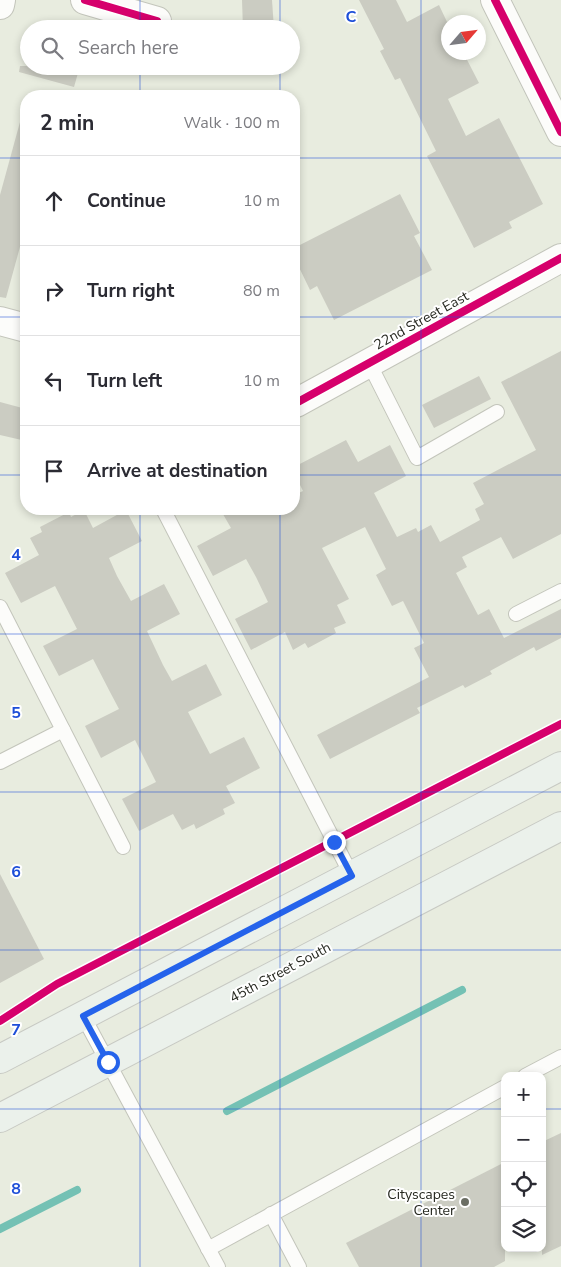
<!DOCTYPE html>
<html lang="en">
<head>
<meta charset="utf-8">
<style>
  body { margin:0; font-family:"Nunito Sans",sans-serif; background:#f2f2f3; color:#2b2b33 }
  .controls { position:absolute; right:15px; bottom:15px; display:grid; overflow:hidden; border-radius:10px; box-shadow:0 2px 8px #0003 }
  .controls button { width:45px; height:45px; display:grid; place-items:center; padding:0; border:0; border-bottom:1px solid #e1e1e2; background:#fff; color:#2b2b33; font:25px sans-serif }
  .compass { position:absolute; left:441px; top:15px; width:45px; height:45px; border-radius:50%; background:#fff; box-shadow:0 2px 8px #0003; rotate:62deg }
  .stop { position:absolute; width:15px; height:15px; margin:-11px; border:4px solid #2563eb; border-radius:50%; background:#fff }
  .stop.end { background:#2563eb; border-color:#fff; box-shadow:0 1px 5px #0008 }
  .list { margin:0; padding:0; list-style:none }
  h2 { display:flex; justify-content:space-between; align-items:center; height:65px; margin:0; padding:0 20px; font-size:21px }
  h2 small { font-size:16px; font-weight:400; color:#7c7c81 }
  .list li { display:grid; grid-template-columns:32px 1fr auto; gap:15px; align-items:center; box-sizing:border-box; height:90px; padding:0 20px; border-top:1px solid #e1e1e2 }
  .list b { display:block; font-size:19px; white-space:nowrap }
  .list em { font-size:16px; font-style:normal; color:#7c7c81 }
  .icon { flex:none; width:28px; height:28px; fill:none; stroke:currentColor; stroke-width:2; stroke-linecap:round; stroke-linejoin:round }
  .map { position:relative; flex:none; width:561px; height:1267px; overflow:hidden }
  .search { position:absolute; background:#fff; box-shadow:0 2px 8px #0003; left:20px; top:20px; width:280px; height:55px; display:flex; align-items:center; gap:12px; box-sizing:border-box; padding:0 18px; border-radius:28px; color:#7c7c81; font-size:19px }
  .panel { position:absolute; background:#fff; box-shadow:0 2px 8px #0003; left:20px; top:90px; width:280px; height:425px; border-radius:20px }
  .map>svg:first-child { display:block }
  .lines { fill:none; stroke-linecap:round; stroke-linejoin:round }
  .stream { stroke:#74c1b4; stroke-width:8 }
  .building { fill:#cbccc2 }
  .lane-casing { stroke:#c3c5bb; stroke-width:16 }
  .street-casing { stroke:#c3c5bb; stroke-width:30 }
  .primary-casing { stroke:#c7c9c3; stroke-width:30 }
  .lane { stroke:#fcfcfa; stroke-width:14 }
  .street { stroke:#fcfcfa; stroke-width:28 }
  .primary { stroke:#ebf1eb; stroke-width:28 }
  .cycleway-casing { stroke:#fff; stroke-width:11 }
  .cycleway { stroke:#d6006c; stroke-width:8 }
  .route { stroke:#2563eb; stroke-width:6 }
  .grid { fill:none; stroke:#1d4ed8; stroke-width:1; stroke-opacity:0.55 }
  .poi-dot { fill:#6a6d63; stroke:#fff; stroke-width:2 }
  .labels { text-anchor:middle; stroke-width:4; stroke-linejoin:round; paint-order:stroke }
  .street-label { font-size:14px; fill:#262820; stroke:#fff }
  .poi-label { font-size:14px; fill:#262820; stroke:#fff; text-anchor:end }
  .grid-label { font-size:16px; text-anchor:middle; font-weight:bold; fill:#1d4ed8; stroke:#fff; stroke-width:4; stroke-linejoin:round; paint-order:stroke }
</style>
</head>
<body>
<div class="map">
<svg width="561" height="1267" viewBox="0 0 561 1267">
  <rect width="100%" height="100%" fill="#e8ecdf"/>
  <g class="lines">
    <g class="stream">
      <path d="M227,1111L462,990"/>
      <path d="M0,1229L77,1190"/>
    </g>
  </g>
  <g class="building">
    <path d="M242,0H272L274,29H243Z"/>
    <path d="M359,0H396L407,22L439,5L448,24V52H463L479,83L448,99L466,136L499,118L543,204L509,222L512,228L474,248L427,156L436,151L400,78L395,80L380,51L384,49Z"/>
    <path d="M20,66H80L74,87L19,72Z"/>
    <path d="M20,122L26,123V225L6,298L0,297V195Z"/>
    <path d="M400,194L420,233L414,236L432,270L334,320L317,286L310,290L294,257V248Z"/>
    <path d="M561,351V534L513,559L501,537L462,557L467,567L456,573L478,615L489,609L504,638L561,609V638L536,651L534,647L490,671L492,674L465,688L463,685L417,708L420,713L330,759L317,735L429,677L414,648L424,643L403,601L392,606L376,575L386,569L365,527L322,548L349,599L337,605L346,623L334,628L336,633L308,648L305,643L293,650L285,632L251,650L235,619L268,602L256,577L246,559L213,576L197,546L231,528L220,509H294V495L303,491L294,473V467L346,440L358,462L390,445L406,476L374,493L397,537L416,528L418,532L431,525L440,542L480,520L475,509L484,504L473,483L536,450L501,382Z"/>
    <path d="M479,376L491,399L434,428L422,405Z"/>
    <path d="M0,402L26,409V441L0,435Z"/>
    <path d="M84,510L93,528L126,510L142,541L109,558L117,576L131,601L164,584L180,614L147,631L163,665L172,681L206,664L222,695L188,712L210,754L244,737L260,768L226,786L235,803L223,809L225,814L196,829L194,824L182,830L173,814L139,831L122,799L156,782L135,740L101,758L85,726L119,709L110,692L93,659L59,676L43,646L77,629L55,586L21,603L5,573L39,555L30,538L42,532L40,527L69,512L71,517Z"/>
    <path d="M0,874L44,959L0,983Z"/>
    <path d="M561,1133V1246L542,1255V1142Z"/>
    <path d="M505,1162V1261L494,1267H359L346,1243Z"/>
  </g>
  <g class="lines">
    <g class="lane-casing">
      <g id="lane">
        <path d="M369,363L417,458L497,412"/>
        <path d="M163,509L352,876"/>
        <path d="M0,607L123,847"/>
        <path d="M516,614L561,591"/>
        <path d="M0,762L63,730"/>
        <path d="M83,1016L218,1267"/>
        <path d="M525,1076L561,1057"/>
        <path d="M271,1214L299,1267"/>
        <path d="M208,1249L505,1087"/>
      </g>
    </g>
    <g class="street-casing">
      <g id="street">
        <path d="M85,0L157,21"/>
        <path d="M495,0L561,132"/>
        <path d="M0,5L1,0"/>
        <path d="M0,321L26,328"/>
        <path d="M294,402L296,403L561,258"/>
      </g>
    </g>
    <g class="primary-casing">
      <g id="primary">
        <path d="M0,1059L561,766"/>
        <path d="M0,1118L561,826"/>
      </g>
    </g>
    <use href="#lane" class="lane"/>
    <use href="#street" class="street"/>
    <use href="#primary" class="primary"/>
    <g class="cycleway-casing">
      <g id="cycleway">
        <path d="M85,0L157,21"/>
        <path d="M495,0L561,132"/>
        <path d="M294,402L296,403L561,258"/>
        <path d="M0,1021L57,984L561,724"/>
      </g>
    </g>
    <use href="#cycleway" class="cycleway"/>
  </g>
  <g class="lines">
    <path class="route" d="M108,1062L83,1016L352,876L334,842"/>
  </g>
  <path class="grid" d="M140,0V29M280,0V29M421,0V1267M140,66V96M280,66V96M0,158H26M294,158H561M0,317H26M294,317H561M0,475H26M294,475H561M140,509V1267M280,509V1267M0,634H561M0,792H561M0,950H561M0,1109H505M542,1109H561"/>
  <circle class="poi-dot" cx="465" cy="1202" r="5"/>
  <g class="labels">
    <g class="street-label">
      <text transform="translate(421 320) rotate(-29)" y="5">22nd Street East</text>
      <text transform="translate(280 972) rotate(-28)" y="5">45th Street South</text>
    </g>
    <g class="poi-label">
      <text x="455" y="1199">Cityscapes<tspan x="455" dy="16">Center</tspan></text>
    </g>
  </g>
  <g class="grid-label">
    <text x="351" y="22">C</text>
    <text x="16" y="560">4</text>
    <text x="16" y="718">5</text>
    <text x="16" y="877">6</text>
    <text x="16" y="1035">7</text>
    <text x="16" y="1194">8</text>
  </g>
</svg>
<div class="controls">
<button>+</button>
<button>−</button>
<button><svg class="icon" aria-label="locate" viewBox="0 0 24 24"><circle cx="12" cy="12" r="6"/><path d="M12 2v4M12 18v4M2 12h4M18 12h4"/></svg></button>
<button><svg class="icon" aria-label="layers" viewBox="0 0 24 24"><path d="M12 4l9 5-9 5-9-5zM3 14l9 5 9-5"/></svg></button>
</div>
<svg class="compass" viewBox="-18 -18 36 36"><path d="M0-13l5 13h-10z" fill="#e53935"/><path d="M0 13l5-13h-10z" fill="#7c7c81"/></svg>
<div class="stop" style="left:108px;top:1062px"></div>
<div class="stop end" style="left:334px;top:842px"></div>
<div class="search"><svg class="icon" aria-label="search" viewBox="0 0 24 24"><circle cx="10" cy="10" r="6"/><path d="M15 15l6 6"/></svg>Search here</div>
<section class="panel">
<h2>2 min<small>Walk · 100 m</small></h2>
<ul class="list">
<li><svg class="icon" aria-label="ahead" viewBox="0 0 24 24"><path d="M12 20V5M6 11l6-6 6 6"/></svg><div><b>Continue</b></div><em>10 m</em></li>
<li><svg class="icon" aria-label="right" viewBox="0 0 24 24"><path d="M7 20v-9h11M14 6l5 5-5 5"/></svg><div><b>Turn right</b></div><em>80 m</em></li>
<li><svg class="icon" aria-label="left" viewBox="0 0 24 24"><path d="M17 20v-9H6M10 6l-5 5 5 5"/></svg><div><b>Turn left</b></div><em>10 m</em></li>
<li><svg class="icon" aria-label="arrive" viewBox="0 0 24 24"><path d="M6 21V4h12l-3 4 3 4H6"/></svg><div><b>Arrive at destination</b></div></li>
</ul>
</section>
</div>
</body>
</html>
